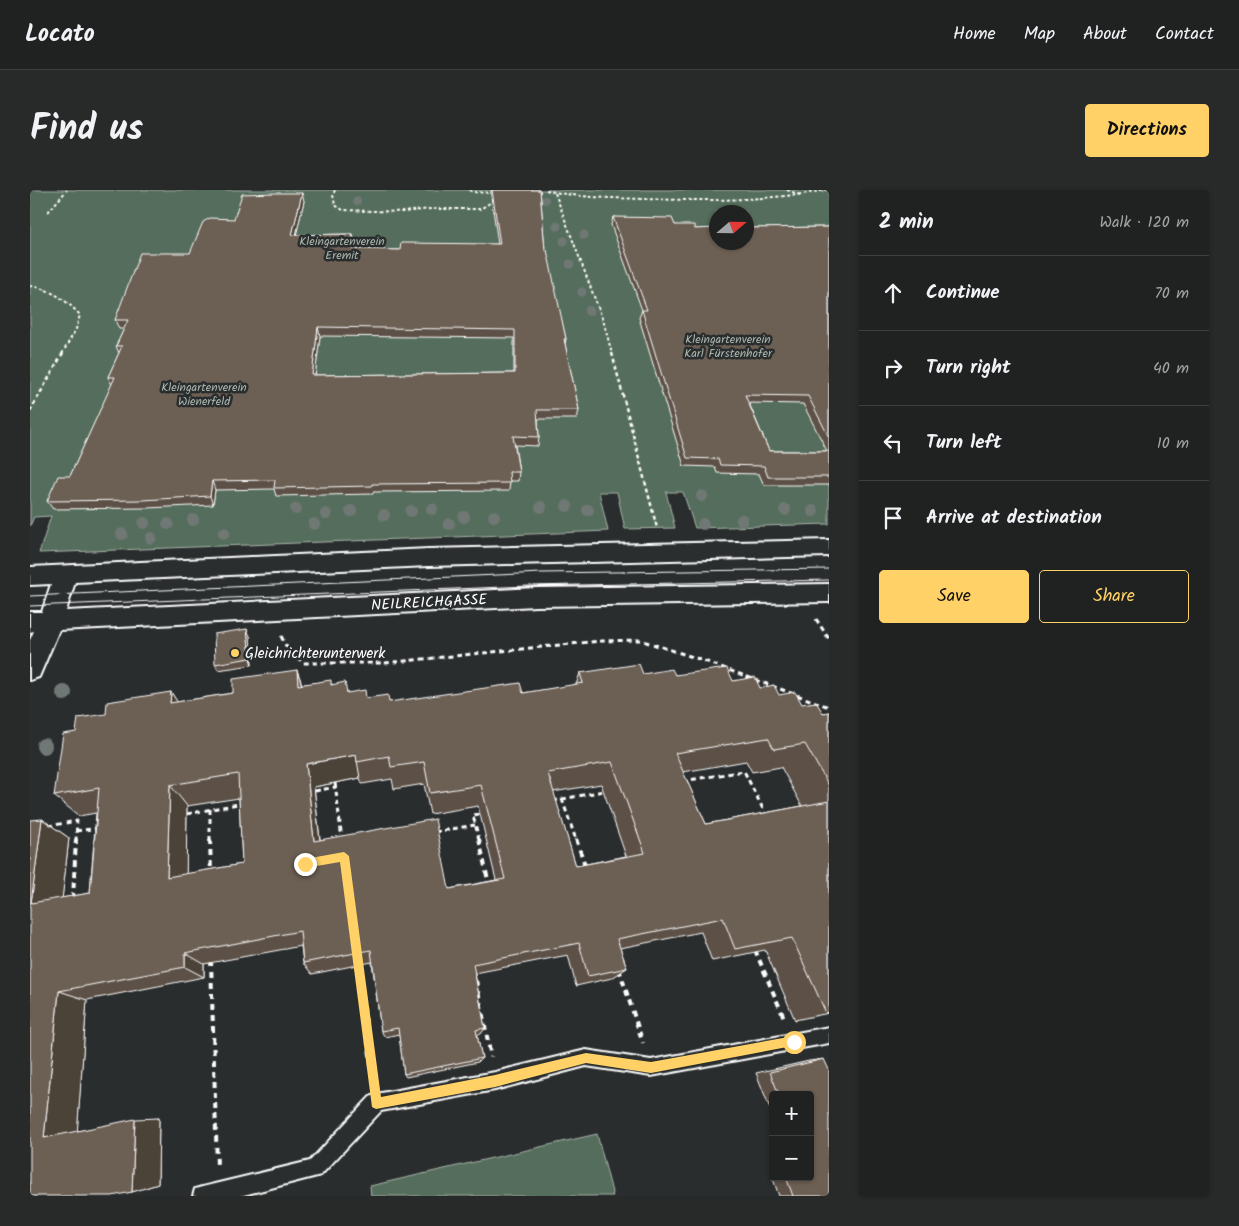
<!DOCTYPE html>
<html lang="en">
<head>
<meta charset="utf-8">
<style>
  body { margin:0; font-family:Kalam,sans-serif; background:#282a2a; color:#f1f3f6 }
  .controls { position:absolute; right:15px; bottom:15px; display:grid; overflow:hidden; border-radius:5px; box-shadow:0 1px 4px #0004 }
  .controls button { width:45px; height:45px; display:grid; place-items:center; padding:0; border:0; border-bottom:1px solid #3d3f40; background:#202222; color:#f1f3f6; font:25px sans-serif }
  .compass { position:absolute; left:679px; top:15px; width:45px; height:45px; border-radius:50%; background:#202222; box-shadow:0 1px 4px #0004; rotate:70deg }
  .stop { position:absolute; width:15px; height:15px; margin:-11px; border:4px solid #ffd166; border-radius:50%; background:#fff }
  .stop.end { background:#ffd166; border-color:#fff; box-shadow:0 1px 5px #0008 }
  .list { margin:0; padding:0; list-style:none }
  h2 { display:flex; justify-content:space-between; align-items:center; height:65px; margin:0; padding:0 20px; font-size:21px }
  h2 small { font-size:16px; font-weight:400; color:#a2a4a5 }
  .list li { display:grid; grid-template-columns:32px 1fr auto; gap:15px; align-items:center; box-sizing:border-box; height:75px; padding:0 20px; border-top:1px solid #3d3f40 }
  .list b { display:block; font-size:19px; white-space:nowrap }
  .list em { font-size:16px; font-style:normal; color:#a2a4a5 }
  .actions { display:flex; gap:10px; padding:15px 20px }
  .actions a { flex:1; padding:11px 0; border:1px solid #ffd166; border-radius:5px; text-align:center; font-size:18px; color:#ffd166 }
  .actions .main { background:#ffd166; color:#111 }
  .icon { flex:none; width:28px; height:28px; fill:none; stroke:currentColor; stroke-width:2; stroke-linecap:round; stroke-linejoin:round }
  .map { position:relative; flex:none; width:799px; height:1006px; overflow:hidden; border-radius:5px }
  header { display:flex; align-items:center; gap:30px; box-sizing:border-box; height:70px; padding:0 25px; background:#202222; border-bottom:1px solid #3d3f40 }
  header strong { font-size:24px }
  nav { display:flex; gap:28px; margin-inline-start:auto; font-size:18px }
  .intro { display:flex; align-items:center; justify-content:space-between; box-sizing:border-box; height:120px; padding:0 30px }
  h1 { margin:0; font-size:35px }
  .button { padding:12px 22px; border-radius:5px; background:#ffd166; color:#111; font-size:18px; font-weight:700 }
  main { display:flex; gap:30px; padding:0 30px }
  aside { flex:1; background:#202222; border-radius:5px; box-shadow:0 1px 4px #0004 }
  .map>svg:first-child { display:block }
  .green { fill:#546d5b; stroke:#aab6ad; fill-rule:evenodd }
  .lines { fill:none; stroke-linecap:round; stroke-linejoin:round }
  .lane-casing { stroke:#fff; stroke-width:4 }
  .street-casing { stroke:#fff; stroke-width:4 }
  .path-far3 { stroke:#fff; stroke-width:2; stroke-dasharray:3 2.5; stroke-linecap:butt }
  .path-far2 { stroke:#fff; stroke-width:2.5; stroke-dasharray:4 3; stroke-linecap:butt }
  .path-far1 { stroke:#fff; stroke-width:3; stroke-dasharray:5 4; stroke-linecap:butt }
  .path { stroke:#fff; stroke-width:4; stroke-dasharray:6 5; stroke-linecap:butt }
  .lane { fill:#2a2d2e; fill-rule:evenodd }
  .street { fill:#2a2d2e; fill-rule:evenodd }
  .tram { stroke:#fff; stroke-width:1 }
  .tree { fill:#707874 }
  .wall { fill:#5d5147; stroke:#fff; fill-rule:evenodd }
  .shaded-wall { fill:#4c4239; stroke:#fff }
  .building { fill:#6c5e52; stroke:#fff; fill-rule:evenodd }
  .route { fill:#ffd166 }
  .poi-dot { fill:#ffd166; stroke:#2a2d2e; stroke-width:2 }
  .labels { text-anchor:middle; stroke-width:5; stroke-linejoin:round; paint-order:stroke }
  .far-park-label { font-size:12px; fill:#aab6ad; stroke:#2a2d2e }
  .street-label { font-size:15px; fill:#fff; stroke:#2a2d2e }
  .poi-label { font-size:15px; fill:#fff; stroke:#2a2d2e; text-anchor:start }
</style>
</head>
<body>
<header>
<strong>Locato</strong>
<nav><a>Home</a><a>Map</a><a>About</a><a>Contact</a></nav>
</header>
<div class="intro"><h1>Find us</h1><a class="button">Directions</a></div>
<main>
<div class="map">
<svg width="799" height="1006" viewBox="0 0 799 1006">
  <rect width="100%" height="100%" fill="#2a2d2e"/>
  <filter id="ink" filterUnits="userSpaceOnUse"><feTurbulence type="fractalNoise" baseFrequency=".02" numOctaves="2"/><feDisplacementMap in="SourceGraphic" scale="10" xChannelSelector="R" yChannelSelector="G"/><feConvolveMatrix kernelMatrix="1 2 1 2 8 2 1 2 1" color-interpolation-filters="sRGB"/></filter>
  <g filter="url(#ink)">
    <g class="green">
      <path d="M0,0H799V334L665,338L653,302H636L645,338L595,339L587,302H569L578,341L9,363L21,326L4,327L0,336ZM686,22H716V52H686Z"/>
      <path d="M567,944L583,1006H341L340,996Z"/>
    </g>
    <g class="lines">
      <g class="lane-casing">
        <path id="lane" d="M799,837V853L621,886L556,876L465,900L351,921L291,985L210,1006H163L165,999L172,997L280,971L340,907L346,904L465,882L556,860L621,870Z"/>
      </g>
      <g class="street-casing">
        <path id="street" d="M799,350V366L399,376L45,392L36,421L506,398L799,394V412L506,416L29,440L9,487L0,490V450L4,441L0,442V422H12L21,394L0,395V377L399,359Z"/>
      </g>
      <g class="path-far3">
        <path d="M305,0L303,5L305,15L313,20L373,22L401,19H450L465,10"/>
        <path d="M439,0L443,2L464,3"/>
        <path d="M516,0C548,8 581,8 615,9C676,11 736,11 797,0"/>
        <path d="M757,0L770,5"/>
        <path d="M525,3L574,133L582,164"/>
        <path d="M18,22L37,0"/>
        <path d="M0,96C21,99 36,110 50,125L46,139L32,164"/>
      </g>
      <g class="path-far2">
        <path d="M582,163L627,338"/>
        <path d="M0,221L33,163"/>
      </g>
      <g class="path-far1">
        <path d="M786,429L799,449"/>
        <path d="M251,446L256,456L273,473H355L570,451L610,450L669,469L799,517"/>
        <path d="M653,591L714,581L736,625"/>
        <path d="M305,593L312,650"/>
        <path d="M285,601L306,597"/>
        <path d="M532,609L546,650"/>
        <path d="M523,611L573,601"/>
        <path d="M180,619V650"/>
        <path d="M157,624L213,613"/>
        <path d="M18,636L47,631L46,650"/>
        <path d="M46,641L69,638"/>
        <path d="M405,642L445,635"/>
        <path d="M449,650L443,625L450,624"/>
      </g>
      <g class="path">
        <path d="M180,649L181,684"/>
        <path d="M449,649L459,695"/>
        <path d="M546,649L556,678"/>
        <path d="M43,709L46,649"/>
        <path d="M725,760L755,830"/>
        <path d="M181,770L187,978"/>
        <path d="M328,773L343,888"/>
        <path d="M589,779L613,853"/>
        <path d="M444,780L461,867"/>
      </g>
      <use href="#lane" class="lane"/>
      <use href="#street" class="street"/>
      <g class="tram">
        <path d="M0,406L512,383L799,379"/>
        <path d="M0,416L499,396L799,390"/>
      </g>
    </g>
    <g class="tree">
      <circle cx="515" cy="10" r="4"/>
      <circle cx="327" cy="11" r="4"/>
      <circle cx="527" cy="36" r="4.5"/>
      <circle cx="554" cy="45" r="4.5"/>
      <circle cx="534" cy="51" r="4.5"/>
      <circle cx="540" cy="74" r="4.5"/>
      <circle cx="552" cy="102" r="4.5"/>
      <circle cx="559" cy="121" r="5"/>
      <circle cx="672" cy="306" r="6"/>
      <circle cx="537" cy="316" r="6"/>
      <circle cx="511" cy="317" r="6"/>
      <circle cx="266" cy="319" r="6"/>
      <circle cx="402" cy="319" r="6"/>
      <circle cx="558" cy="320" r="6"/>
      <circle cx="755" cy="320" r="6"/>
      <circle cx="321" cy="321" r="6"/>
      <circle cx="381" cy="321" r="6"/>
      <circle cx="783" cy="321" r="6"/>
      <circle cx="296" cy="324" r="6"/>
      <circle cx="354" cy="325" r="6"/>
      <circle cx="464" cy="326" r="6"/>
      <circle cx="434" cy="327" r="6"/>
      <circle cx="163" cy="330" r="6"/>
      <circle cx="712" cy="330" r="6"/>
      <circle cx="114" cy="333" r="6"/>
      <circle cx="138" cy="334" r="6"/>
      <circle cx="284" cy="334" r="6"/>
      <circle cx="419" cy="334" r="6"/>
      <circle cx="673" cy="334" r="6"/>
      <circle cx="194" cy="343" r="6"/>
      <circle cx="92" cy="344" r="6"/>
      <circle cx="121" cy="348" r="6"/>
      <circle cx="34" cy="503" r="8"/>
      <circle cx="14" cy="556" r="8"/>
    </g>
    <g class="wall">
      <path d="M461,0H510L515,60L536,149L535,154L549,220L547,229H508L509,247L508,256L485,255L489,282L488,291H480L479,301L343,302V304L246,306L244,299L185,300L183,315L117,318L23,319L17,311L40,286L82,195L78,187L89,163L86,156L94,139H89L85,130L160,63L204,29L274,11L266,45L323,44V59L370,60L468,54L461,6ZM290,146L484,148V183L285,185Z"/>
      <path d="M583,27L645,35L665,39L799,37V295H734L729,284L687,283L685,277L654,276L609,128L612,120L581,35ZM719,213L773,214L797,261H739Z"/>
      <path d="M220,446L222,475L188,480L185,474Z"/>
      <path d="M267,480L272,494H302L317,503L336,508L359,512L493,503L546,495L550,483L613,484L645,485L703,491L730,498L793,523L799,522V823L765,830L735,760L682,771L671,742L590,758L597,778L582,788L546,796L538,765L445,783L455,838L451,844L447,845L452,868L448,872L376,887L374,884L369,844L355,847L351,841L342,772L282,784L273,773L271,756L174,774V787L57,810L47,941L129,928L128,994L102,1002L0,1006L12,629L39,648L32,708L60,703L66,623L49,626L24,606L46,542L76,524L141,502L147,512L203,503ZM716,571L722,582L751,577L772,616L676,634L653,582ZM330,588L332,594L362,589L364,599L394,594L400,624L448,616L466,690L419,699L290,649L284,597ZM571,594L596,666L546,676L523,602ZM209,608L212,674L156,684L157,616Z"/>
      <path d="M794,869L799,1006H749L741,983H743V987H780V905H743V926L726,883L779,871Z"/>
    </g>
    <g class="shaded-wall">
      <path d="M272,3L274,11L264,54L262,45Z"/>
      <path d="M323,44V68L322,59Z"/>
      <path d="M288,137L290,146L284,194L282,185Z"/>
      <path d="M182,291L185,300L183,315L180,306Z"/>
      <path d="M217,439L220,446L222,475L220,468Z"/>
      <path d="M267,480L275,506L268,495Z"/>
      <path d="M141,502L157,527L140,513Z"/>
      <path d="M326,565L330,588L284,597L292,669L284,651L276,574Z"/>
      <path d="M140,595L157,616L156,704L137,687Z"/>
      <path d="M12,629L39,648L30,728L1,713Z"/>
      <path d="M155,763L174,774V787L155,777Z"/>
      <path d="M29,801L57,810L47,945L14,948Z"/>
      <path d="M129,928L128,994L102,1002L105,929Z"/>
    </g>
    <g class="building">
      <path d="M462,0H510L515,60H517L536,149H534L549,220H507L509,247L483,246L489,282H479L480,293L342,294V296L244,298L245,290L182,291L180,306L113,310L17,311L28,286H40L85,187H78L92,156H86L98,130H85L110,63H160L173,32L180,28L204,29L212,4L245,3H272L262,45L323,44L322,59L370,60L371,53L470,54ZM288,137L485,140V183L282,185Z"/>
      <path d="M583,27L642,28L645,35H664L665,39L686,38V52H716V38L799,37V247L778,206L715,205L739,261H799V287H738L734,276L690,275L688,269L657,268L612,120H617Z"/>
      <path d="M217,439L220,468L185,474L184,444Z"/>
      <path d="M609,474L613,484L642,479L645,485L697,478L703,491L725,487L730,498L744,495L749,505L765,502L772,514L786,512L793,523L799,522V596L775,554L744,559L738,548L645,563L676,634L799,611V822L796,823L762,748L705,759L693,728L587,749L597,778L558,786L549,753L443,774L455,838L446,840L452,868L374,884L368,838L351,841L341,760L273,773L270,741L155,763V777L29,801L14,948L105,929L102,1002L82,1006H0V630L12,629L1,713L60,703L69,598L24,606L33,544L46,542L48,528L76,524L77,512L141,502L140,513L203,503V489L267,480L268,495L301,490V495L315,492L317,503L335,500L336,508L358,505L359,512L490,493L493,503L553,493L550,483ZM326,565L327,572L359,566L361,577L394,572L400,603L451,595L475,689L419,699L405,629L284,651L276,574ZM582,572L615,663L546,676L518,583ZM208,584L212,674L137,687L140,595Z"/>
      <path d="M794,869L799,880V1006H763L756,987H780V905H749L740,882Z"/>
    </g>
  </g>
  <path class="route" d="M314,662L319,666L351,907L465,885L556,863L621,872L764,846L768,848L769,852L768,855L621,883L556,873L465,897L346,919L342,917L310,672L275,678L270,674L275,669Z"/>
  <circle class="poi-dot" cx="205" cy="463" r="5"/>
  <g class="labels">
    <g class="far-park-label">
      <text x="312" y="55">Kleingartenverein<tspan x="312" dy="14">Eremit</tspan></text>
      <text x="698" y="153">Kleingartenverein<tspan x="698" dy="14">Karl Fürstenhofer</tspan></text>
      <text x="174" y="201">Kleingartenverein<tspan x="174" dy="14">Wienerfeld</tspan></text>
    </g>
    <g class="street-label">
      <text transform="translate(399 412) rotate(-3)" y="5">NEILREICHGASSE</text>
    </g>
    <g class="poi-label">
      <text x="215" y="468">Gleichrichterunterwerk</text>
    </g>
  </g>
</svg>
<div class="controls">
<button>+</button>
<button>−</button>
</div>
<svg class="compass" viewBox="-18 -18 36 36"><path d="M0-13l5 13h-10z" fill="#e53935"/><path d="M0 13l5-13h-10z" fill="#a2a4a5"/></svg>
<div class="stop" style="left:764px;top:852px"></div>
<div class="stop end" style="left:275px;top:674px"></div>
</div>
<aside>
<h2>2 min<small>Walk · 120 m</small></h2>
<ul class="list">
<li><svg class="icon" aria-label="ahead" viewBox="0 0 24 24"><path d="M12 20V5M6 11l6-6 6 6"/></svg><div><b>Continue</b></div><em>70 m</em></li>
<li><svg class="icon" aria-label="right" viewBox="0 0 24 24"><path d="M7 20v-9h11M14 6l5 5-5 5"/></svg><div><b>Turn right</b></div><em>40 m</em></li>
<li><svg class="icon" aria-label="left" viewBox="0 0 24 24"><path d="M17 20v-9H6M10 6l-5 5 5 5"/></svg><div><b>Turn left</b></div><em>10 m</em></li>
<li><svg class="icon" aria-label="arrive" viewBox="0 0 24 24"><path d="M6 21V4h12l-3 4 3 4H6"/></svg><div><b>Arrive at destination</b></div></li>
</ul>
<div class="actions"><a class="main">Save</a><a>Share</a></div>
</aside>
</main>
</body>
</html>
